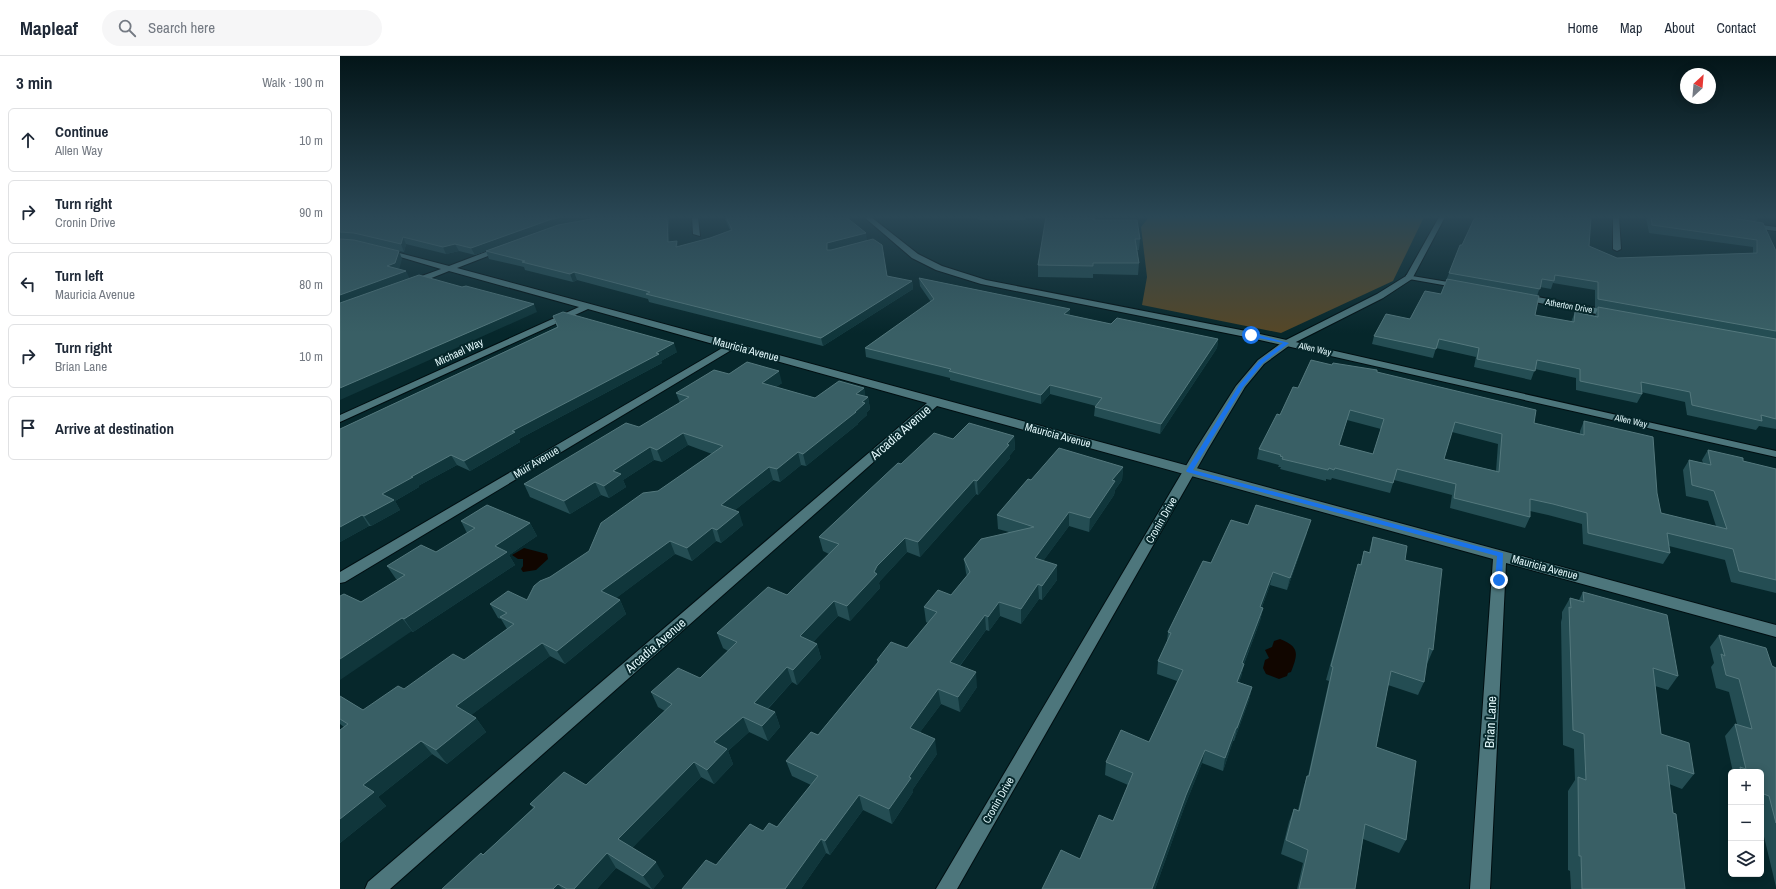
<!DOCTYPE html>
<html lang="en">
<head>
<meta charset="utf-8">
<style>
  body { margin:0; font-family:"Archivo Narrow",sans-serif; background:#f6f6f7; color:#1f2937 }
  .controls { position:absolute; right:12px; bottom:12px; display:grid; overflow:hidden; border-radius:6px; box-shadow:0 2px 10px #0003 }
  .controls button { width:36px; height:36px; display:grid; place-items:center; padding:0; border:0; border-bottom:1px solid #e0e1e3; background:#fff; color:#1f2937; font:20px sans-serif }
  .compass { position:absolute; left:1340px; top:12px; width:36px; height:36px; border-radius:50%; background:#fff; box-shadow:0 2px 10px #0003; rotate:26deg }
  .stop { position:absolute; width:12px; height:12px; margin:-9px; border:3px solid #1a73e8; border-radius:50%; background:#fff }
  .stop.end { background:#1a73e8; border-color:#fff; box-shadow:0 1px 4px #0008 }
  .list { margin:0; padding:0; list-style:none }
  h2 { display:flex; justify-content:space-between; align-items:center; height:52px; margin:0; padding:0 16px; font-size:17px }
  h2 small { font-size:13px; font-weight:400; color:#747a83 }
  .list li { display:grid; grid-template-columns:26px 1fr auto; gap:12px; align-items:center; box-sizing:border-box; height:64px; margin:0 8px 8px; padding:0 8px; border:1px solid #e0e1e3; border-radius:6px }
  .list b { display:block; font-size:15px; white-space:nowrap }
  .list p { margin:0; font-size:13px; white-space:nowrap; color:#747a83 }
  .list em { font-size:13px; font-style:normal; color:#747a83 }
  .icon { flex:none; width:22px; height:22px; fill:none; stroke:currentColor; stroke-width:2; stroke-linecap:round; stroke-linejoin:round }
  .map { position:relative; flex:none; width:1436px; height:833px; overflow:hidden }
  header { display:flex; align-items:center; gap:24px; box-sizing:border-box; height:56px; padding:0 20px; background:#fff; border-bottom:1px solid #e0e1e3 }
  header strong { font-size:19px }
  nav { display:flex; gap:22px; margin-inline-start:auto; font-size:14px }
  .search { width:280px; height:36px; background:#f6f6f7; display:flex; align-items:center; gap:10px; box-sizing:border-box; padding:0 14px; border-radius:22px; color:#747a83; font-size:15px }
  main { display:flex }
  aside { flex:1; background:#fff }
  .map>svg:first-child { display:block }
  .green { fill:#564727 }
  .water { fill:#110600 }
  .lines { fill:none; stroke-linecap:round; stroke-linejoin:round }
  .street-casing { stroke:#000e11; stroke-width:2 }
  .secondary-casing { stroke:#000e11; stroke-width:2 }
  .street { fill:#4d767c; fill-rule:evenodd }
  .secondary { fill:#4d767c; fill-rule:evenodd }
  .wall { fill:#244d53; fill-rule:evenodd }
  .shaded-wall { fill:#10363b }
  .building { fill:#395f65; stroke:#54787d; fill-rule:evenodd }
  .route { fill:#1a73e8 }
  .labels { text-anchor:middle; stroke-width:4; stroke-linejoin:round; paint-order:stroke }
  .far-street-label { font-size:9px; fill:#e3f9fc; stroke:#06272b }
  .street-label { font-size:11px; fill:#e3f9fc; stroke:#06272b }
  .near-street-label { font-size:13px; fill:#e3f9fc; stroke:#06272b }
</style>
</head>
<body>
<header>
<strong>Mapleaf</strong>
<div class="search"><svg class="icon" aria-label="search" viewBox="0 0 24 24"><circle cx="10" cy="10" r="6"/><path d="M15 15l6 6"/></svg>Search here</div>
<nav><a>Home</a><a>Map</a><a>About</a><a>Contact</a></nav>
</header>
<main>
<aside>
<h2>3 min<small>Walk · 190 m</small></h2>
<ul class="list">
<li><svg class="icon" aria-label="ahead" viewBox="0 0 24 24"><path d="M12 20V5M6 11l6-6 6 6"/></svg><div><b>Continue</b><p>Allen Way</p></div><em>10 m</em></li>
<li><svg class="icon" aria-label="right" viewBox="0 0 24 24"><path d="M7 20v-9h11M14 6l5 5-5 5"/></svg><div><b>Turn right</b><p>Cronin Drive</p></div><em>90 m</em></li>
<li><svg class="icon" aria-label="left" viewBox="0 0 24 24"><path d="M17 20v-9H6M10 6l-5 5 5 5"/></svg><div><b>Turn left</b><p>Mauricia Avenue</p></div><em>80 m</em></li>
<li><svg class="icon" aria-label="right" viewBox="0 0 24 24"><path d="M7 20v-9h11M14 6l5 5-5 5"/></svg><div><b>Turn right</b><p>Brian Lane</p></div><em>10 m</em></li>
<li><svg class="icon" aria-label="arrive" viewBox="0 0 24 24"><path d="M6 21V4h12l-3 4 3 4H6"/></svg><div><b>Arrive at destination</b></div></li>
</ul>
</aside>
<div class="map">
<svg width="1436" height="833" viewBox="0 0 1436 833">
  <rect width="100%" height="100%" fill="#06272b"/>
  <path class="green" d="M809,161H1084L1053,225L941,277L802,249L807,221L801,171Z"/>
  <g class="water">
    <path d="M184,492L207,498L208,503L196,514L183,516L181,513L183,510V503H178L172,499Z"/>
    <path d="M940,583C960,591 958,598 951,616L948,617L947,620L939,623L926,618L923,612L925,604L929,602L925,594L932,591L934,585Z"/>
  </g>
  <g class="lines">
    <g class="street-casing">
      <g id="street">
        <path d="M352,161H358L360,180L353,178Z"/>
        <path d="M524,161H531L578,198L602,210L646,224L911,276L1436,395V401L911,282L641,228L596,214L572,202Z"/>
        <path d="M1273,161H1279L1281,193L1277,195L1273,193Z"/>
        <path d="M159,191H165L166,193L117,212L1436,569V581L1166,507L1150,833H1130L1153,503L597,350L50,833H25L28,826L587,347L393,293L5,526L0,527V516L384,291L248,253L0,366V359L239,251L109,215L74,229H68V225L101,213L40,195L44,193L109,210Z"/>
        <path d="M1066,219L1120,228L1124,230L1120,232L1069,223H1066Z"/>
        <path d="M1182,238L1272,255L1276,258L1272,261L1179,243L1178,241Z"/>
      </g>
    </g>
    <g class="secondary-casing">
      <g id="secondary">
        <path d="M1099,161H1105L1072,223L1043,242L950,289L924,308L905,331L868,393L617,833H596L856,393L896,330L918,304L944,285L1037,238L1066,220Z"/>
        <path d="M1407,167L1436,171V175L1407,171Z"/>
      </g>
    </g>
    <use href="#street" class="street"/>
    <use href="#secondary" class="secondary"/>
  </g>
  <g class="wall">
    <path d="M0,161H329V185L338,191L370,182L390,174L384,161H506L527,184L547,220L572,225L573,233L483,290L309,246L308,243L237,224L233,226L185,214L184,211L149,203L146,195L227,167L215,170L135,199L119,195L106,198L66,188L64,196L18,185L0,183Z"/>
    <path d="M631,161H689L685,164H641Z"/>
    <path d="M1306,161H1419L1416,166L1436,195V373L1419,370L1416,374L1347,359L1345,346L1301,336L1302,338L1297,347L1236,334V322L1195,313L1191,324L1134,311L1136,301L1096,292L1093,302L1032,288L1034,280L1070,263L1101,238L1109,217L1122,189L1249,190L1277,202L1413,197V191L1309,177ZM1213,227L1255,234V252H1258L1255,260L1235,256L1231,266L1195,259L1197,240L1200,231L1211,233Z"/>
    <path d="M754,164L800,183L799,194H797L799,207L798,219L753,218V222L698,221V209Z"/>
    <path d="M579,222L730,253V259L771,268L878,283L877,292L820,378L754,360L755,351L756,350L710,338L701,348L610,324V322L526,301L525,292L591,246L580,230Z"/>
    <path d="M213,260L337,296L321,305L322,307L179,383L180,386L130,415L117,409L78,430L79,431L55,445L60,454L31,470H29L0,486V373L217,271Z"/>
    <path d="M992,309L1037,316L1194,367L1240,378V375L1244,365L1317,437L1321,457L1376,470L1368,445L1346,440L1343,414L1349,404L1363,407L1362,404L1368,394L1403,405L1436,413V537L1391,526L1385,504L1329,490L1330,497L1323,508L1243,488L1242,468L1208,459L1190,455V461L1185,472L1110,452L1112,439L1054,424L1050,437L992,422L991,424L986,423V425L940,413L941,411H938L939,409L917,403L919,393L940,359L958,332ZM1007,364L1041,373L1033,398L999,389ZM1112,376L1158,388L1156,415L1104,403Z"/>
    <path d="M389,318L442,327L436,331L475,342L524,332L525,340L528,341L530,353L527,356V359L518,367V368L466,410L461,409L440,426L433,424L395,454L403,469L381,487L376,485L352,505L335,498L276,542L280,544L286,558L225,608L210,600L131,659L136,662L146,676L107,708L92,698L38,741L46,750L0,787V674L4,671L0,668V640L23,654L124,604L167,573L161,563L158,562L150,548L187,544L210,521L249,495L318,435L372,398L348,389L322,406L314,404L283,424L286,431L269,442L261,439L230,458L190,441L184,428L299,371L340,347L336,337Z"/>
    <path d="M674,380L675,393L670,399V402L638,439L636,438L580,501L567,496L540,525L539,527L540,532L510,565L498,560L473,586L477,588L481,602L457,629L452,626L428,653L435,656L440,671L428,685L409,676L388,695L393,708L374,728L361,721L292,792L324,820L313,833H311L276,812L257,833H102L143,799L193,752L190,748L246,729L325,655L318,651L311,636L360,622L388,595L383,592L377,577L447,539L489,498L483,495L479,481L561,408L613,383Z"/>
    <path d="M783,411L782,424L775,434L774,439L749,476L729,470L703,505L717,509V524L702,544L699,543L681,568L660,560L649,575L646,574L620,610L637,631L620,656L601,648L580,676L597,698L573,733V736L552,768L523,754L490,799L486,797L461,833H342L376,809L423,775L437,771L471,729L452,720L446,705L478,679L537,607V604L567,592L588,567L586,566L584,551L611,539L627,520L626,517L624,503L669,476L658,473L657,459L691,424Z"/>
    <path d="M121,465L190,467L197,480L169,499L175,509L73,576L21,546L58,524L56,523L47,510L96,496L127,477Z"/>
    <path d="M908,469L967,477L947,534L930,529L922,551L923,552L920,565L904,608L901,621L899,626L912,631L909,644L894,685H893L883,715L862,707L844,752L815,833H702L740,803L773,765L788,729L765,719L766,706L809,686L837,625L817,618L818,605L827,586L828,576L871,507Z"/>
    <path d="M1033,481L1065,504L1093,594L1087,608L1086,607L1084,626L1078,639L1048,629L1036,691L1066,784L1059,797L1023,783L1015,833H957L963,807L941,798L949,766L954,753L958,754L963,733L967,720H968L989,625L986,624L1014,522L1018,508L1020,509L1024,495L1029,496Z"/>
    <path d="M1243,536L1338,620L1328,634L1315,630L1321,678L1354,718L1342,733L1329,728L1333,757L1345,833H1231L1230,815L1228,814V735L1235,724L1234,693L1223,689L1221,566L1222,562V556L1230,542L1239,544Z"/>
    <path d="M1379,579L1432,610L1436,612V831L1421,768V716H1393L1385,680L1395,668H1397L1389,636L1376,632L1371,611L1374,607L1370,591Z"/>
    <path d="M1391,720V733L1388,723Z"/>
  </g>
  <g class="shaded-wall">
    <path d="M223,161H269L215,170L135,199L131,192L212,163Z"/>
    <path d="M327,161H328L330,193L328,186Z"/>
    <path d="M609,161H627L610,162Z"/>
    <path d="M685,161H689L685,164Z"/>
    <path d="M526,177L527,184L489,195L487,194V187Z"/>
    <path d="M63,181L66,188L64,196L61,188Z"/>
    <path d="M337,185L339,192L336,191Z"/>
    <path d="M115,188L119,195L106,198L103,191Z"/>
    <path d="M59,195L62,203L59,214L47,210Z"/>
    <path d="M66,215L70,223L0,248V239Z"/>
    <path d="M234,216L237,224L233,226L230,218Z"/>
    <path d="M572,225L573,233L483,290L481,282Z"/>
    <path d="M194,248L197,256L0,344V332Z"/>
    <path d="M730,253V261L724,258Z"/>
    <path d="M878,283L877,292L820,378L821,368Z"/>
    <path d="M334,287L337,296L321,305L322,307L179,383L180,386L130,415L124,405L172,375Z"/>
    <path d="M439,315L442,327L425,338L422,327Z"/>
    <path d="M710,329V338L701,348V339Z"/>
    <path d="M524,332L526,343L528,341L530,353L527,356V359L518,367V368L466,410L463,398L516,338Z"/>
    <path d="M343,377L348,389L322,406L317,394Z"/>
    <path d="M674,380L675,393L670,399V402L638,439L637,425L667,388Z"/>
    <path d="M310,391L314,404L283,424L286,431L269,442L264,430L273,415Z"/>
    <path d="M458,396L461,409L440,426L437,413Z"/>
    <path d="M111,399L117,409L78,430L79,431L55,445L60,454L31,470L24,460L42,438L71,421Z"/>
    <path d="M429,411L433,424L385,462L381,449Z"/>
    <path d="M783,411L782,424L775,434L774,439L749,476L750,462L772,424Z"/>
    <path d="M634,424L636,438L580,501L578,486Z"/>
    <path d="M255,426L261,439L230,458L224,445Z"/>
    <path d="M399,456L403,469L381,487L377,474Z"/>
    <path d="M729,456V470L695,516V502Z"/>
    <path d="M22,459L29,470L0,486V471Z"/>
    <path d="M971,464L967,477L947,534L950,522Z"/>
    <path d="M190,467L197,480L169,499L175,509L73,576L64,563L155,490Z"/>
    <path d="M372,472L376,485L352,505L347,492Z"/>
    <path d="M565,482L567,496L540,525L539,527L540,532L510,565L507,550L537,510Z"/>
    <path d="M330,485L335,498L267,549L261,535Z"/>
    <path d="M717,509V524L702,544V530Z"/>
    <path d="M933,516L930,529L917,564L920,551Z"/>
    <path d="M698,528L699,543L681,568V553Z"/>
    <path d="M280,544L286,558L225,608L217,595Z"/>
    <path d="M494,545L498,560L464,595L460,580Z"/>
    <path d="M659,546L660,560L649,575L648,561Z"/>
    <path d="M923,552L920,565L899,620L902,607Z"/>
    <path d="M645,559L646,574L612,620L610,606Z"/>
    <path d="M62,562L72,575L0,624V603Z"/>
    <path d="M202,587L210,600L126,663L116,650Z"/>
    <path d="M477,588L481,602L457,629L453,614Z"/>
    <path d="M904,608L901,621L894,639L897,626Z"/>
    <path d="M447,611L452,626L419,662L414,647Z"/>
    <path d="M636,616L637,631L620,656L618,641Z"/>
    <path d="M912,631L909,644L894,685L897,672Z"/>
    <path d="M598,633L601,648L572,687L570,672Z"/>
    <path d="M435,656L440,671L428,685L422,670Z"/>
    <path d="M403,661L409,676L388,695L393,708L374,728L367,714L374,686Z"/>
    <path d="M136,662L146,676L107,708L96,694Z"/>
    <path d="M896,672L893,685L883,715L885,702Z"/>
    <path d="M595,683L597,698L573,733V736L552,768L549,753L569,721Z"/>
    <path d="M81,685L92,698L38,741L46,750L0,787V763L23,729Z"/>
    <path d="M865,694L862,707L844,752L815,833H812L846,739Z"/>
    <path d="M354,706L361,721L287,797L278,783Z"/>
    <path d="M519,739L523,754L490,799L485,785Z"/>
    <path d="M481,783L486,797L461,833H445Z"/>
    <path d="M267,797L276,812L257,833H234Z"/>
    <path d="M316,806L324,820L313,833H312L303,820Z"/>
    <path d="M218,828L222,833H213Z"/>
  </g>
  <g class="building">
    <path d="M0,161H223L212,163L131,192L115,188L103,191L63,181L61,188L14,177L0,176Z"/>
    <path d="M262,161H327L328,186L337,185L336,191L370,182L392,174L386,161H506L526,177L487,187V194H491L533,183L542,189L547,220L572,225L481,282L306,238L310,236L234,216L230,218L182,206L185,205L146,195L218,169Z"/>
    <path d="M706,161H754V164H797L800,183H795L799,207H753V210L698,209Z"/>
    <path d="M1135,161H1251L1249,190L1277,202L1417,197V184L1312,169L1311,161H1385L1423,167L1436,195V275L1258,243V226L1215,219L1214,225L1202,223L1200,233L1109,217L1120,189H1122Z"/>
    <path d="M0,183L14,184L59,195L55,207L47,210L66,215L0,239Z"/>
    <path d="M79,219L122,231L126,230L194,248L0,332V247Z"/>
    <path d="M579,222L730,253L724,258L771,268L777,262L878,283L821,368L755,351L762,342L710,329L701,339L609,315L611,313L525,292L594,243Z"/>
    <path d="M1107,223L1199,240L1195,259L1234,266L1235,256L1258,261V251L1436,283V363L1421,359L1422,365L1352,349L1350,336L1301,326L1302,338L1240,325V313L1197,304L1195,315L1137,303L1139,292L1099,283L1096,293L1034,280L1046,258L1070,263L1085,235L1101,238Z"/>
    <path d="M223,256L334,287L316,297L319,298L172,375L175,376L124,405L111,399L71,421H73L42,438L54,444L24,460L22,459L0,471V373L218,271L213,260Z"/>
    <path d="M971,304L992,309L993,307L1037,314V316L1196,354L1194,367L1244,379V365L1313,381L1317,437L1321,457L1387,473L1374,435L1352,429L1349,404L1371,409L1368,394L1403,402V405L1436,413V524L1399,515L1393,493L1327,477L1330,497L1248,477L1247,457L1213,448L1190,443V461L1114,442L1116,428L1057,413L1053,427L995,412L994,414L989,412L988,414L942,403L943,401L940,400L941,399L919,393L937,358L940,359L953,331L958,332ZM1010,354L1044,363L1033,398L999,389ZM1115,366L1162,378L1159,416L1104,403Z"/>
    <path d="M407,306L439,315L422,327L475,342L499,325L524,332L516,338L528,341L522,346L525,347L515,356H516L463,398L458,396L437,413L429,411L381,449L399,456L377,474L372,472L347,492L330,485L261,535L280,544L217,595L202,587L116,650L136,662L96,694L81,685L23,729L34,736L0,763V674L8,668L0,663V640L23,654L58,630L64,633L113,598L124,604L174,568L160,561L167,557L150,548L168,535L187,544L194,530L200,525L210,521L249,495L261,467L303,437L318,435L383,390L343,377L317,394L310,391L273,415L281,418L264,430L255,426L224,445L184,428L286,367L299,371L349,341L336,337L374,314L389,318Z"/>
    <path d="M629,367L674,380L667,388L669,389L637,425L634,424L578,486L565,482L537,510L534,516L537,518L507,550L494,545L460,580L477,588L453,614L447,611L414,647L435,656L422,670L403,661L374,686L387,693L367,714L354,706L278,783L316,806L303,820L267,797L234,833H227L218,828L213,833H102L141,797L143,799L195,751L190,748L224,716L246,729L332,648L311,636L338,612L360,622L397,586L377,577L428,531L447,539L499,488L479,481L558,407L561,408L594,377L613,383Z"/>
    <path d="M719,392L783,411L772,424L775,425L750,462L729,456L695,502L717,509L702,530L698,528L681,553L659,546L648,561L645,559L610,606L636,616L618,641L598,633L570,672L595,683L569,721L571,722L549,753L519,739L485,785L481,783L445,833H342L366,804L376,809L410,768L423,775L429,767L437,771L478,720L446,705L471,676L478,679L539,605L537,604L551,586L567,592L597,556L584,551L598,534L611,539L630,516L624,503L641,483L694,471L657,459L688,423L691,424Z"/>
    <path d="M147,449L190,467L155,490L167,496L64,563L62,562L0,603V540L4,538L21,546L65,519L47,510L81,489L96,496L135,472L121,465Z"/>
    <path d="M916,449L971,464L950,522L933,516L920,551L923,552L902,607L904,608L897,626L912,631L897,672H896L885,702L865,694L846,739L812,833H702L721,794L740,803L759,759L773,765L793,717L766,706L781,674L809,686L843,614L818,605L831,577L828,576L863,505L871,507L891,464L908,469Z"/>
    <path d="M1033,481L1067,490L1065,504L1102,513L1093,594L1089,592L1084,626L1051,615L1036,691L1076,705L1066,784L1025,768L1015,833H959L968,794L946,784L954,753L959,755L967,720H969L993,611L991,610L1018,508L1021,509L1024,495L1030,497Z"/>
    <path d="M1243,536L1327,559L1338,620L1313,612L1321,678L1349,687L1354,718L1327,709L1333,757L1336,758L1345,833H1242L1241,800H1239L1238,721L1246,724L1244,678L1233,674L1229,551L1231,552L1230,542L1244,546Z"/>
    <path d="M1379,579L1426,592L1432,610L1436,612V767L1429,740L1421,737V716H1401L1400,711L1406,713L1395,668L1412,673L1399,623L1386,619L1381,598L1385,600Z"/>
  </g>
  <linearGradient id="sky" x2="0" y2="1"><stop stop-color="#031518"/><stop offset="0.58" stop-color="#2a4755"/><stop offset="1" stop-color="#2a4755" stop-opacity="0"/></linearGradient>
  <rect width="1436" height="277" fill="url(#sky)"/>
  <path class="route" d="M911,277L949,287L923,307L903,331L853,414L1163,497L1162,525H1156L1155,524L1157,500L847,416L846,415L899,329L919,305L943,287L909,280Z"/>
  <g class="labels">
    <g class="far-street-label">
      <text transform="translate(1229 250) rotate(10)" y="3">Atherton Drive</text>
      <text transform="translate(975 293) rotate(13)" y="3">Allen Way</text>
      <text transform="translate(1291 365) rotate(13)" y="3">Allen Way</text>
    </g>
    <g class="street-label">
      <text transform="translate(406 293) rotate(15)" y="4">Mauricia Avenue</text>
      <text transform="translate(119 296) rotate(-25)" y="4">Michael Way</text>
      <text transform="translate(718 379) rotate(15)" y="4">Mauricia Avenue</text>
      <text transform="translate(196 406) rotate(-31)" y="4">Muir Avenue</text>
      <text transform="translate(821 464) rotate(-60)" y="4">Cronin Drive</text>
      <text transform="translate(1205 511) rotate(15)" y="4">Mauricia Avenue</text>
      <text transform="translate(658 744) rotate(-60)" y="4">Cronin Drive</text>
    </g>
    <g class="near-street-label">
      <text transform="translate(560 376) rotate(-41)" y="5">Arcadia Avenue</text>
      <text transform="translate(315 589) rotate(-41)" y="5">Arcadia Avenue</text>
      <text transform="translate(1150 666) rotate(-87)" y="5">Brian Lane</text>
    </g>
  </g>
</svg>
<div class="controls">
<button>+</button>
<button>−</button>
<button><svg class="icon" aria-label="layers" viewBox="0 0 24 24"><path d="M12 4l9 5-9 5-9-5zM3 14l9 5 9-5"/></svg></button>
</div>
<svg class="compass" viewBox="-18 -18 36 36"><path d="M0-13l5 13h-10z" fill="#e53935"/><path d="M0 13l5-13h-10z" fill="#747a83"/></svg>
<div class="stop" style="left:911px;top:279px"></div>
<div class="stop end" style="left:1159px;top:524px"></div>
</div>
</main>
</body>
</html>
